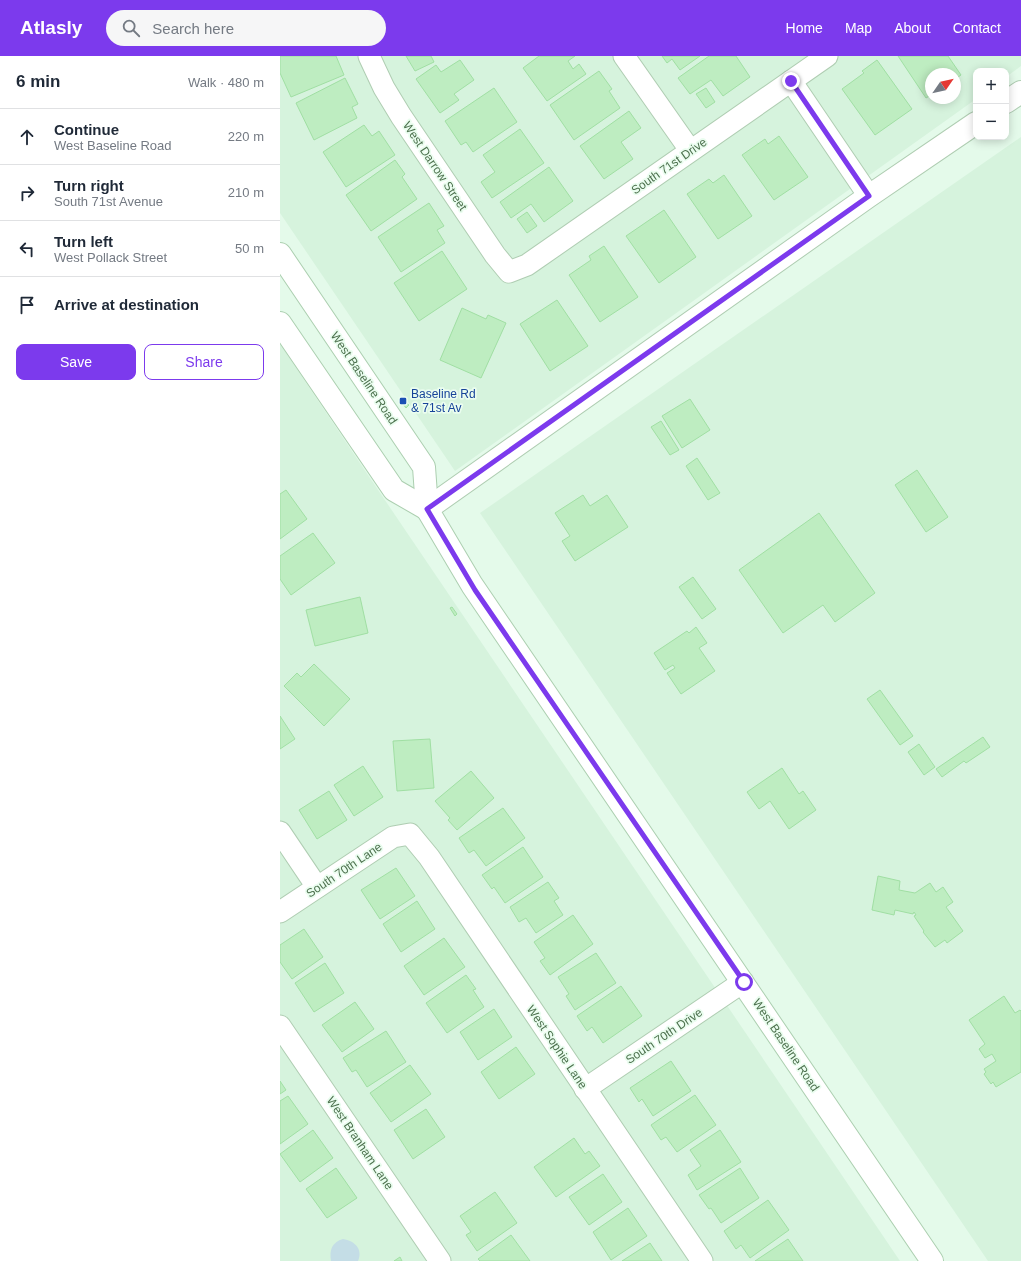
<!DOCTYPE html>
<html lang="en">
<head>
<meta charset="utf-8">
<style>
  body { margin:0; font-family:Helvetica,sans-serif; background:#f6f6f7; color:#1f2937 }
  .controls { position:absolute; right:12px; top:12px; display:grid; overflow:hidden; border-radius:8px; box-shadow:0 2px 10px #0003 }
  .controls button { width:36px; height:36px; display:grid; place-items:center; padding:0; border:0; border-bottom:1px solid #e0e1e3; background:#fff; color:#1f2937; font:20px sans-serif }
  .compass { position:absolute; left:645px; top:12px; width:36px; height:36px; border-radius:50%; background:#fff; box-shadow:0 2px 10px #0003; rotate:56deg }
  .stop { position:absolute; width:12px; height:12px; margin:-9px; border:3px solid #7c3aed; border-radius:50%; background:#fff }
  .stop.end { background:#7c3aed; border-color:#fff; box-shadow:0 1px 4px #0008 }
  .list { margin:0; padding:0; list-style:none }
  h2 { display:flex; justify-content:space-between; align-items:center; height:52px; margin:0; padding:0 16px; font-size:17px }
  h2 small { font-size:13px; font-weight:400; color:#747a83 }
  .list li { display:grid; grid-template-columns:26px 1fr auto; gap:12px; align-items:center; box-sizing:border-box; height:56px; padding:0 16px; border-top:1px solid #e0e1e3 }
  .list b { display:block; font-size:15px; white-space:nowrap }
  .list p { margin:0; font-size:13px; white-space:nowrap; color:#747a83 }
  .list em { font-size:13px; font-style:normal; color:#747a83 }
  .actions { display:flex; gap:8px; padding:12px 16px }
  .actions a { flex:1; padding:9px 0; border:1px solid #7c3aed; border-radius:8px; text-align:center; font-size:14px; color:#7c3aed }
  .actions .main { background:#7c3aed; color:#fff }
  .icon { flex:none; width:22px; height:22px; fill:none; stroke:currentColor; stroke-width:2; stroke-linecap:round; stroke-linejoin:round }
  .map { position:relative; flex:none; width:741px; height:1205px; overflow:hidden }
  header { display:flex; align-items:center; gap:24px; box-sizing:border-box; height:56px; padding:0 20px; background:#7c3aed; color:#fff }
  header strong { font-size:19px }
  nav { display:flex; gap:22px; margin-inline-start:auto; font-size:14px }
  .search { width:280px; height:36px; background:#f6f6f7; display:flex; align-items:center; gap:10px; box-sizing:border-box; padding:0 14px; border-radius:22px; color:#747a83; font-size:15px }
  main { display:flex }
  aside { flex:1; background:#fff }
  .map>svg:first-child { display:block }
  .residential { fill:#d6f3dd; fill-rule:evenodd }
  .green { fill:#c4dde6 }
  .building { fill:#beedc1; stroke:#a0dfa3 }
  .lines { fill:none; stroke-linecap:round; stroke-linejoin:round }
  .minor-casing { stroke:#afcdb2; stroke-width:23 }
  .tertiary-casing { stroke:#afcdb2; stroke-width:24 }
  .secondary-casing { stroke:#accfb0; stroke-width:24 }
  .minor { stroke:#fff; stroke-width:21 }
  .tertiary { stroke:#fff; stroke-width:22 }
  .secondary { stroke:#fff; stroke-width:22 }
  .route { stroke:#7c3aed; stroke-width:5 }
  .transit-dot { fill:#1a4fb4; stroke:#eafdef; stroke-width:1.5 }
  .labels { text-anchor:middle; stroke-width:3.5; stroke-linejoin:round; paint-order:stroke }
  .street-label { font-size:12px; fill:#4c704d; stroke:#eafdef }
  .transit-label { font-size:12px; fill:#164399; stroke:#eafdef; text-anchor:start }
</style>
</head>
<body>
<header>
<strong>Atlasly</strong>
<div class="search"><svg class="icon" aria-label="search" viewBox="0 0 24 24"><circle cx="10" cy="10" r="6"/><path d="M15 15l6 6"/></svg>Search here</div>
<nav><a>Home</a><a>Map</a><a>About</a><a>Contact</a></nav>
</header>
<main>
<aside>
<h2>6 min<small>Walk · 480 m</small></h2>
<ul class="list">
<li><svg class="icon" aria-label="ahead" viewBox="0 0 24 24"><path d="M12 20V5M6 11l6-6 6 6"/></svg><div><b>Continue</b><p>West Baseline Road</p></div><em>220 m</em></li>
<li><svg class="icon" aria-label="right" viewBox="0 0 24 24"><path d="M7 20v-9h11M14 6l5 5-5 5"/></svg><div><b>Turn right</b><p>South 71st Avenue</p></div><em>210 m</em></li>
<li><svg class="icon" aria-label="left" viewBox="0 0 24 24"><path d="M17 20v-9H6M10 6l-5 5 5 5"/></svg><div><b>Turn left</b><p>West Pollack Street</p></div><em>50 m</em></li>
<li><svg class="icon" aria-label="arrive" viewBox="0 0 24 24"><path d="M6 21V4h12l-3 4 3 4H6"/></svg><div><b>Arrive at destination</b></div></li>
</ul>
<div class="actions"><a class="main">Save</a><a>Share</a></div>
</aside>
<div class="map">
<svg width="741" height="1205" viewBox="0 0 741 1205">
  <rect width="100%" height="100%" fill="#e4faea"/>
  <g class="residential">
    <path d="M0,0H741V10L726,21V15H696V43L175,415L0,157ZM651,18H675V42H651Z"/>
    <path d="M741,81V1205H708L200,457Z"/>
    <path d="M0,288L92,425L620,1205H0Z"/>
  </g>
  <path class="green" d="M63,1183C75,1185 83,1193 78,1205H51C49,1194 52,1186 63,1183Z"/>
  <g class="building">
    <path d="M0,0H56L64,19L11,41L0,17Z"/>
    <path d="M126,0H151L154,6L135,15Z"/>
    <path d="M259,0H295L288,5L293,13L299,8L306,18L267,45L243,12Z"/>
    <path d="M382,0H420L400,14L392,3L387,7Z"/>
    <path d="M429,0H456L470,21L443,40L431,24L410,38L398,22Z"/>
    <path d="M618,0H668L681,19L675,23V18H651V39L646,42Z"/>
    <path d="M180,4L194,24L174,38L179,44L160,57L136,23L156,9L161,16Z"/>
    <path d="M597,4L632,53L595,79L562,33L584,17L582,15Z"/>
    <path d="M319,15L332,33L329,35L340,52L294,84L270,49Z"/>
    <path d="M65,22L78,48L72,51L77,62L34,84L16,47Z"/>
    <path d="M214,32L237,66L193,96L186,86L181,89L165,65Z"/>
    <path d="M426,32L435,46L426,52L416,38Z"/>
    <path d="M349,55L361,72L341,86L353,103L324,123L300,90Z"/>
    <path d="M84,69L92,80L99,75L115,99L66,131L43,96Z"/>
    <path d="M240,73L264,107L212,142L201,126L215,116L203,99Z"/>
    <path d="M499,80L528,121L494,144L462,99L485,83L488,88Z"/>
    <path d="M115,104L125,118L122,121L137,143L91,175L66,139Z"/>
    <path d="M269,111L293,145L264,166L251,148L231,162L220,146Z"/>
    <path d="M444,119L472,160L438,183L407,138L429,123L433,127Z"/>
    <path d="M149,147L164,170L157,174L165,187L121,216L98,181Z"/>
    <path d="M384,154L416,201L379,227L346,180Z"/>
    <path d="M247,156L257,170L247,177L237,163Z"/>
    <path d="M324,190L358,241L320,266L289,219L311,204L309,200Z"/>
    <path d="M162,195L187,233L139,265L114,227Z"/>
    <path d="M277,244L308,290L270,315L240,268Z"/>
    <path d="M182,252L206,263L208,259L226,267L201,322L160,304Z"/>
    <path d="M410,343L430,374L402,392L382,360Z"/>
    <path d="M120,344L123,345L129,349L126,352Z"/>
    <path d="M381,365L399,394L390,399L371,371Z"/>
    <path d="M417,402L440,437L428,444L406,410Z"/>
    <path d="M637,414L668,461L646,476L615,429Z"/>
    <path d="M6,434L27,463L0,483V438Z"/>
    <path d="M303,439L310,450L327,439L348,471L295,505L282,485L290,480L275,457Z"/>
    <path d="M539,457L595,537L555,566L543,549L503,577L459,514Z"/>
    <path d="M33,477L55,507L11,539L0,523V500Z"/>
    <path d="M413,521L436,553L422,563L399,531Z"/>
    <path d="M80,541L88,577L35,590L26,554Z"/>
    <path d="M172,551L177,558L175,560L170,552Z"/>
    <path d="M416,571L427,587L419,592L435,615L401,638L387,617L395,612L393,609L385,614L374,597L407,575L409,577Z"/>
    <path d="M34,608L70,643L44,670L4,630L17,617L21,621Z"/>
    <path d="M600,634L633,680L620,689L587,643Z"/>
    <path d="M0,660L15,683L0,693Z"/>
    <path d="M703,681L710,691L686,707L684,705L662,721L656,713Z"/>
    <path d="M150,683L154,732L117,735L113,685Z"/>
    <path d="M639,688L655,711L644,719L628,696Z"/>
    <path d="M83,710L103,741L74,760L54,729Z"/>
    <path d="M502,712L519,738L523,735L536,754L509,773L490,745L479,753L467,736Z"/>
    <path d="M191,715L214,742L177,774L168,764L170,762L155,745Z"/>
    <path d="M49,735L67,764L37,783L19,754Z"/>
    <path d="M223,752L245,782L206,810L194,794L189,797L179,782Z"/>
    <path d="M243,791L263,821L225,847L214,831L212,833L202,819Z"/>
    <path d="M116,812L135,840L100,863L81,834Z"/>
    <path d="M598,820L620,825L619,834L635,837L650,827L656,836L663,831L673,846L666,851L683,875L667,887L665,884L655,891L643,876L644,875L634,860L636,859L634,856L633,858L615,854L614,859L592,854Z"/>
    <path d="M268,826L279,842L274,845L283,859L256,877L246,862L239,866L230,851Z"/>
    <path d="M137,845L155,873L121,896L103,868Z"/>
    <path d="M293,859L313,888L270,919L260,905L265,902L254,886Z"/>
    <path d="M24,873L43,901L12,923L0,906V889Z"/>
    <path d="M164,882L185,911L144,939L124,910Z"/>
    <path d="M316,897L336,927L295,954L286,940L289,938L278,921Z"/>
    <path d="M45,907L64,937L34,956L15,927Z"/>
    <path d="M186,919L196,933L193,934L204,951L167,977L146,947Z"/>
    <path d="M341,930L362,960L323,987L312,971L307,975L297,960Z"/>
    <path d="M724,940L735,957L740,954L741,955V1016L716,1031L713,1026L711,1028L704,1018L706,1016L704,1013L716,1005L712,998L705,1002L699,993L705,988L689,964Z"/>
    <path d="M75,946L94,973L62,996L42,969Z"/>
    <path d="M214,953L232,981L198,1004L180,976Z"/>
    <path d="M106,975L126,1006L87,1031L76,1014L72,1016L63,1002Z"/>
    <path d="M236,991L255,1018L219,1043L201,1016Z"/>
    <path d="M391,1005L411,1035L373,1060L362,1043L359,1046L350,1032Z"/>
    <path d="M130,1009L151,1038L111,1066L90,1037Z"/>
    <path d="M0,1025L6,1034L0,1038Z"/>
    <path d="M415,1039L436,1069L397,1096L386,1081L381,1084L371,1069Z"/>
    <path d="M8,1040L28,1068L0,1088V1045Z"/>
    <path d="M146,1053L165,1081L133,1103L114,1074Z"/>
    <path d="M33,1074L53,1102L20,1126L0,1098Z"/>
    <path d="M440,1074L461,1106L417,1134L408,1119L421,1110L410,1094Z"/>
    <path d="M294,1082L305,1098L309,1095L320,1110L276,1141L254,1111Z"/>
    <path d="M56,1112L77,1142L47,1162L26,1133Z"/>
    <path d="M460,1112L479,1142L441,1167L431,1152L429,1153L419,1139Z"/>
    <path d="M323,1118L342,1146L309,1169L289,1141Z"/>
    <path d="M215,1136L237,1167L197,1195L186,1179L191,1176L180,1160Z"/>
    <path d="M488,1144L509,1174L470,1202L461,1189L456,1193L444,1175Z"/>
    <path d="M348,1152L367,1180L331,1204L313,1176Z"/>
    <path d="M231,1179L250,1205H200L198,1203Z"/>
    <path d="M508,1183L523,1205H475Z"/>
    <path d="M370,1187L382,1205H342Z"/>
    <path d="M120,1201L122,1205H114Z"/>
  </g>
  <g class="lines">
    <g class="minor-casing">
      <g id="minor">
        <path d="M89,0L104,32L121,60L215,199L229,216L247,209L547,0"/>
        <path d="M344,0L410,94"/>
        <path d="M511,25L589,140"/>
        <path d="M0,776L37,831"/>
        <path d="M0,856L113,781L130,778L149,801L422,1205"/>
        <path d="M0,970L160,1205"/>
        <path d="M305,1033L463,926"/>
      </g>
    </g>
    <g class="tertiary-casing">
      <g id="tertiary">
        <path d="M726,46L741,36"/>
        <path d="M147,453L589,140L696,67"/>
      </g>
    </g>
    <g class="secondary-casing">
      <g id="secondary">
        <path d="M0,198L144,411L147,453L192,529L652,1205"/>
        <path d="M0,267L114,434L147,453"/>
      </g>
    </g>
    <use href="#minor" class="minor"/>
    <use href="#tertiary" class="tertiary"/>
    <use href="#secondary" class="secondary"/>
  </g>
  <g class="lines">
    <path class="route" d="M464,926L195,534L147,453L589,140L511,25"/>
  </g>
  <rect class="transit-dot" x="119" y="341" width="8" height="8" rx="2"/>
  <g class="labels">
    <g class="street-label">
      <text transform="translate(155 110) rotate(56)" y="4">West Darrow Street</text>
      <text transform="translate(389 110) rotate(-35)" y="4">South 71st Drive</text>
      <text transform="translate(84 322) rotate(56)" y="4">West Baseline Road</text>
      <text transform="translate(64 814) rotate(-34)" y="4">South 70th Lane</text>
      <text transform="translate(384 980) rotate(-34)" y="4">South 70th Drive</text>
      <text transform="translate(506 989) rotate(56)" y="4">West Baseline Road</text>
      <text transform="translate(277 991) rotate(56)" y="4">West Sophie Lane</text>
      <text transform="translate(80 1087) rotate(56)" y="4">West Branham Lane</text>
    </g>
    <g class="transit-label">
      <text x="131" y="342">Baseline Rd<tspan x="131" dy="14">&amp; 71st Av</tspan></text>
    </g>
  </g>
</svg>
<div class="controls">
<button>+</button>
<button>−</button>
</div>
<svg class="compass" viewBox="-18 -18 36 36"><path d="M0-13l5 13h-10z" fill="#e53935"/><path d="M0 13l5-13h-10z" fill="#747a83"/></svg>
<div class="stop" style="left:464px;top:926px"></div>
<div class="stop end" style="left:511px;top:25px"></div>
</div>
</main>
</body>
</html>
